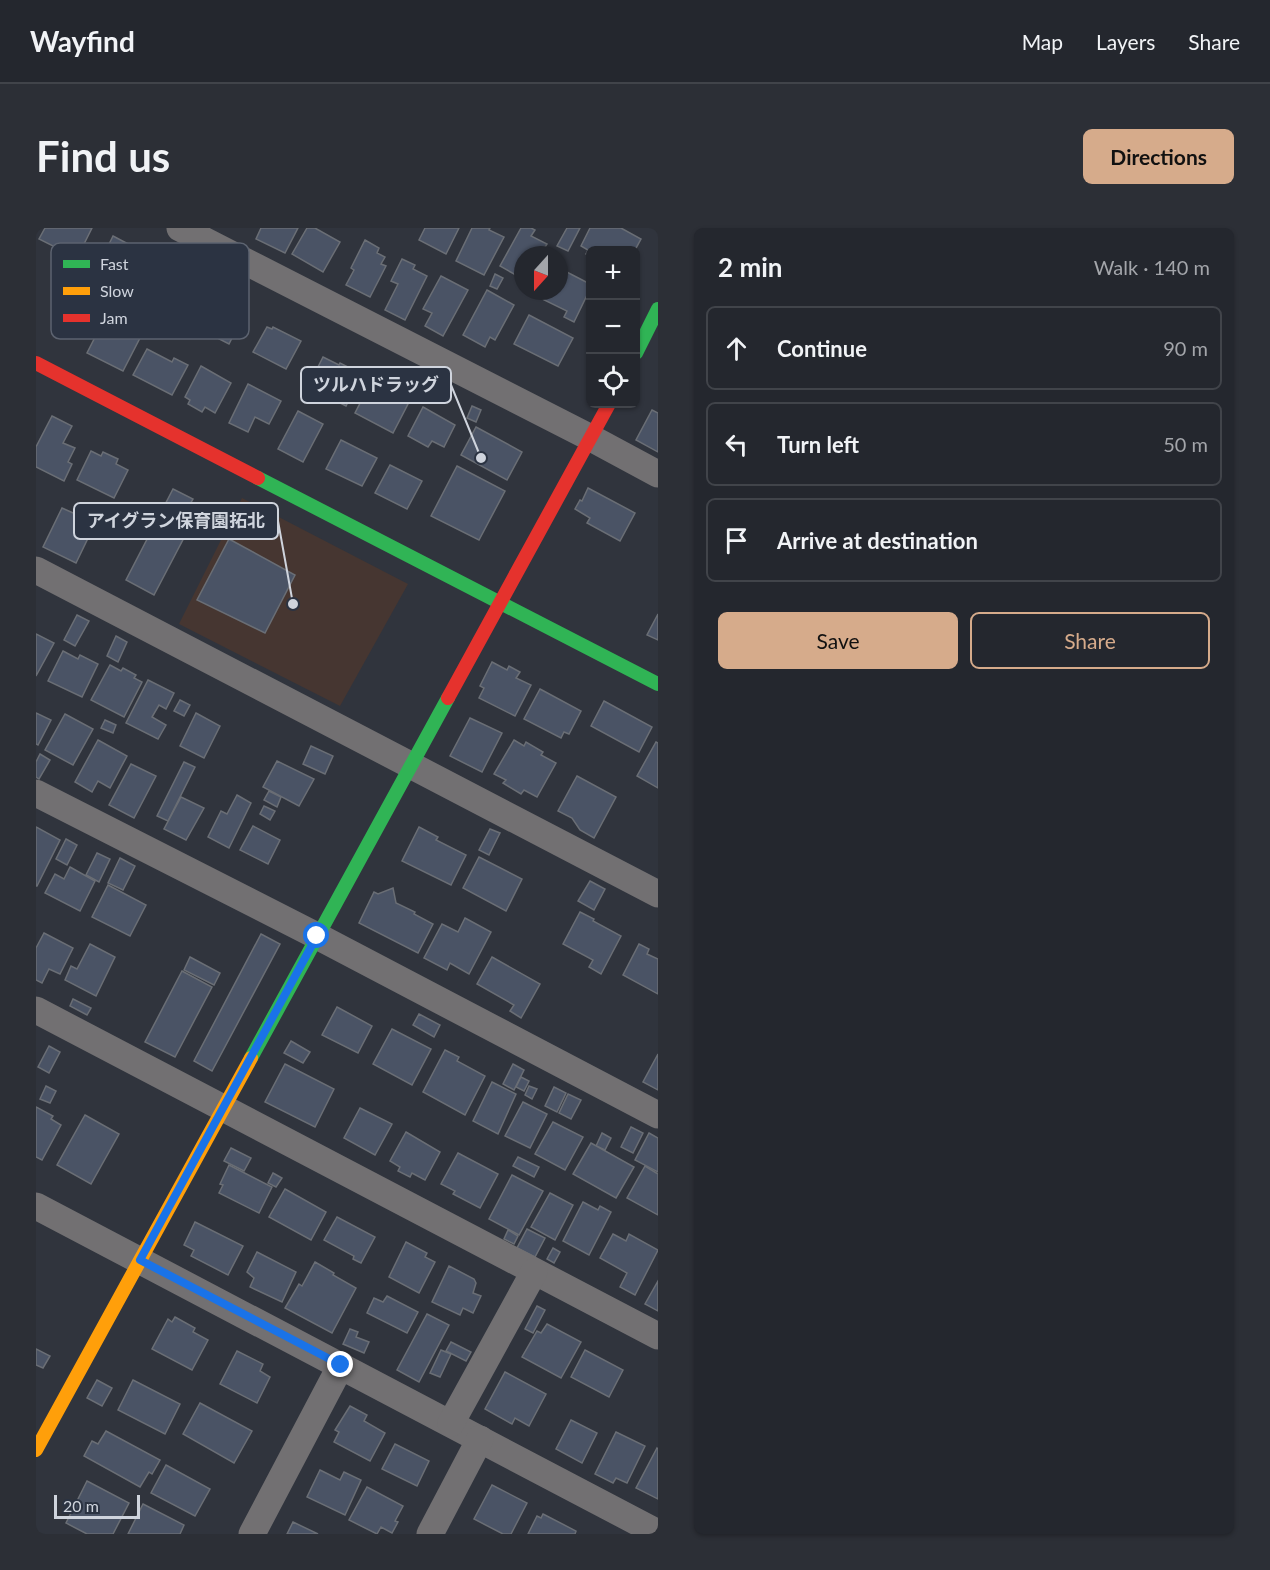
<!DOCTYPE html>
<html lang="en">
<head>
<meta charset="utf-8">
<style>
  body { margin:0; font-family:Lato,"Noto Sans JP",sans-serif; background:#2c2f36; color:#f1f3f6 }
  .controls { position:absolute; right:18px; top:18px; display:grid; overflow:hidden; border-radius:9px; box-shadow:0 2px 4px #0004 }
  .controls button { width:54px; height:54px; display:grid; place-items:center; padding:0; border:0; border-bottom:2px solid #41444a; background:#24272e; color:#f1f3f6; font:30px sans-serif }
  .compass { position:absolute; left:478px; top:18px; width:54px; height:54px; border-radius:50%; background:#24272e; box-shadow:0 2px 4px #0004; rotate:201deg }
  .scale { position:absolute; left:18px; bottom:15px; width:86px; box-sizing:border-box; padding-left:6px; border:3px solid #cfd4dd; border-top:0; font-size:16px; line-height:21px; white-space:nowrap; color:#cfd4dd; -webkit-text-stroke:4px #2b3342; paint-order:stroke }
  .stop { position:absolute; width:18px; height:18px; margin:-14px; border:4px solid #1a73e8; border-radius:50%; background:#fff }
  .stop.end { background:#1a73e8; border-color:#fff; box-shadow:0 2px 6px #0008 }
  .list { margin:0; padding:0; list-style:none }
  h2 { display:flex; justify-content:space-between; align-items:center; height:78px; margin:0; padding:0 24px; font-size:26px }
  h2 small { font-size:20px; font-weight:400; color:#a3a5aa }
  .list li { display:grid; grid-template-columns:39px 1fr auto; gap:18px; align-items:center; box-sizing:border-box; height:84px; margin:0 12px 12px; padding:0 12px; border:2px solid #41444a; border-radius:9px }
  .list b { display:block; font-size:22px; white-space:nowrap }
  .list em { font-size:20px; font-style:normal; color:#a3a5aa }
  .actions { display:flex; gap:12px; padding:18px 24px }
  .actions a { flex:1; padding:14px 0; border:2px solid #d6ab8b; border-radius:9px; text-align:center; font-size:21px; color:#d6ab8b }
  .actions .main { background:#d6ab8b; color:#111 }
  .icon { flex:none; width:33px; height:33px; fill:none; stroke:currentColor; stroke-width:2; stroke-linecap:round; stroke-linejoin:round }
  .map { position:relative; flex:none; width:622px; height:1306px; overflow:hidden; border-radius:9px }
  header { display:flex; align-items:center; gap:36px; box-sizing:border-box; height:84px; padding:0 30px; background:#24272e; border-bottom:2px solid #41444a }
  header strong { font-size:28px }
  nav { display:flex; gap:33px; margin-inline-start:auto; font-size:21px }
  .intro { display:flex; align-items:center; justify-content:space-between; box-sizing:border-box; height:144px; padding:0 36px }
  h1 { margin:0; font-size:42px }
  .button { padding:15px 27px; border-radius:9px; background:#d6ab8b; color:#111; font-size:21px; font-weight:700 }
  main { display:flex; gap:36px; padding:0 36px }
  aside { flex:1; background:#24272e; border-radius:9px; box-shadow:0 2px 4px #0004 }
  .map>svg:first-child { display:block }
  .education { fill:#463631 }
  .building { fill:#4a5365; stroke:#6a6e75; stroke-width:1.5 }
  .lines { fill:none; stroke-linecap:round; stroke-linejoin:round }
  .street { stroke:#727072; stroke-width:27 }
  .fast { stroke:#30b455; stroke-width:14 }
  .slow { stroke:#ff9f0a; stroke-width:14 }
  .jam { stroke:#e5322d; stroke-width:14 }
  .route { stroke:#1a73e8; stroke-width:8 }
  .key { fill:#2b3342; stroke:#5c6370; stroke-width:1.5 }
  .key-label { font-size:16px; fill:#cfd4dd }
  .leader { fill:none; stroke:#cfd4dd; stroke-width:2 }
  .callout-dot { fill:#cfd4dd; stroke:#2b3342; stroke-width:2 }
  .callout { fill:#2b3342; stroke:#cfd4dd; stroke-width:2 }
  .callout-label { font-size:18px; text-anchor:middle; font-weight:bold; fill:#cfd4dd }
</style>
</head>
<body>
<header>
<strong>Wayfind</strong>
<nav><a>Map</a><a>Layers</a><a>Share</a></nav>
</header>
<div class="intro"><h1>Find us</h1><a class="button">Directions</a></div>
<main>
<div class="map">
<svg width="622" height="1306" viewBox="0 0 622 1306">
  <rect width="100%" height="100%" fill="#30343d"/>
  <path class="education" d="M206,270L372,356L304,478L143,396Z"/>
  <g class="building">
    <path d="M9,0H56L41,30L3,11Z"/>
    <path d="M225,0H262L249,25L220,11Z"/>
    <path d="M271,0H279L304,14L287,44L256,26Z"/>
    <path d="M389,0H423L410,26L383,12Z"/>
    <path d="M436,0H454L453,2L468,9L448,47L420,33Z"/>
    <path d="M485,0H495L499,2L495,8L511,16L504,27H487V51L464,38Z"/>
    <path d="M531,0H544L532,23L521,18Z"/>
    <path d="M554,0H585L605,11L599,22H554V28L550,26L552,22L545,18Z"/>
    <path d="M77,8L117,29L100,63L60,43Z"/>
    <path d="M329,12L343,20L341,25L349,29L345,36L350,38L334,69L310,57L318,42L315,40Z"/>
    <path d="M366,31L379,37L377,41L391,48L369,92L349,82L362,56L355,53Z"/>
    <path d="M523,40L554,56V61L538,94L528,89L531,83L498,67L500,63H523Z"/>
    <path d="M459,46L467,50L461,61L454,58Z"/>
    <path d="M405,48L432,62L407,108L389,98L396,85L387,81Z"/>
    <path d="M168,59L190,71L188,74L206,83L197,100L200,102L193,116L150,94Z"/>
    <path d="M451,62L478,77L459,112L454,109L449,119L427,107Z"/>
    <path d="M76,76L98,87L90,101L105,108L87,143L51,125Z"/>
    <path d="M493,87L537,110L522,138L478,116Z"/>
    <path d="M231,99L236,101L237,99L265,113L250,141L217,124Z"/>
    <path d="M111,121L136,134L138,130L152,137L136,167L97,147Z"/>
    <path d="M287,129L303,137L304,135L326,146L310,178L278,162L283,152L277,149Z"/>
    <path d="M165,138L195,155L179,185L169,179L166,184L152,176L154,172L149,169Z"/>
    <path d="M336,152L359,164L357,168L372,176L357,205L319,185Z"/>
    <path d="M212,156L245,173L233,196L219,189L212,204L193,195Z"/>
    <path d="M436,178L445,182L440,194L431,190Z"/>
    <path d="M387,179L419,197L408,219L396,213L392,219L372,208Z"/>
    <path d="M616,182L622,185V224L600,212Z"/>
    <path d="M262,183L287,196L267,234L242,221Z"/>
    <path d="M16,188L36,198L27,215L39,220L32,234L36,236L28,253L0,239V219Z"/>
    <path d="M440,199L486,224L471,252L425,227Z"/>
    <path d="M305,212L341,230L326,258L290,241Z"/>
    <path d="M55,223L65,228L67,224L82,231L80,236L92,242L78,270L41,252Z"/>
    <path d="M354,237L386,253L371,281L339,265Z"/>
    <path d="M421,238L469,263L443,312L395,288Z"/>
    <path d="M552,260L599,285L584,313L551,295L554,290L539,281L544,272L546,273Z"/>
    <path d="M137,261L157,271L153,278L162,283L118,367L90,352Z"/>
    <path d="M26,280L53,292L48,303L54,306L40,335L7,319Z"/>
    <path d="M193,311L259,347L229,405L161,372Z"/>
    <path d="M622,386V412L611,407Z"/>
    <path d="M41,387L53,393L39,418L28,412Z"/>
    <path d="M0,406L18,415L0,448Z"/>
    <path d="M80,408L91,414L82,434L71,428Z"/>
    <path d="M27,423L42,431L44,427L62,436L46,469L12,453Z"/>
    <path d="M456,434L471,442L473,438L484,444L480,450L495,457L479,488L443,470L448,460L444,458Z"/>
    <path d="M74,437L85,443L87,440L100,447L98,450L106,454L88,489L55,472Z"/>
    <path d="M112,452L138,465L130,481L123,477L116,489L130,497L122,511L90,495Z"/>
    <path d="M504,461L545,483L533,506L528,504L525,510L488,491Z"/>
    <path d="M144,472L154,477L148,488L138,483Z"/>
    <path d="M568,473L616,499L603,524L555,498Z"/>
    <path d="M0,485L15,492L2,517L0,516Z"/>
    <path d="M160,485L184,498L168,530L144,518Z"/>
    <path d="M29,486L57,501L37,537L9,522Z"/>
    <path d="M434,490L466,505L446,544L414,528Z"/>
    <path d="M69,492L80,497L77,505L65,500Z"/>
    <path d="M62,512L91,528L74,560L62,553L56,564L39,554Z"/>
    <path d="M478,512L488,518L490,514L507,524L505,527L520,535L501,569L488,562L485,566L467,555L470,552L458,546Z"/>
    <path d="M620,514L622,515V560L601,548Z"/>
    <path d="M275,518L297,528L289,546L267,536Z"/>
    <path d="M4,526L14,532L3,551L0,549V534Z"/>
    <path d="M241,533L278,551L263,578L227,559Z"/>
    <path d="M148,534L159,539L132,593L121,588Z"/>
    <path d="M95,536L120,548L98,590L73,577Z"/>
    <path d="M541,548L580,569L558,610L544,602L536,590L522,583Z"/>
    <path d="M233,563L245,569L241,579L228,572Z"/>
    <path d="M201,567L215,575L193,620L172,609L185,583L191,586Z"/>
    <path d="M145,569L168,580L150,612L128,601Z"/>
    <path d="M228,578L239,583L234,592L224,586Z"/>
    <path d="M217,598L244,612L232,636L204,622Z"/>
    <path d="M0,599L24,612L1,658H0Z"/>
    <path d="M383,599L402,609L400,612L430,627L415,657L366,633Z"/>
    <path d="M454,601L464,605L453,627L443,622Z"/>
    <path d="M30,611L41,617L31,637L20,631Z"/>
    <path d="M61,625L74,631L63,654L50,647Z"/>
    <path d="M443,629L486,651L470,683L427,660Z"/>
    <path d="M84,630L99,638L87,662L72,655Z"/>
    <path d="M34,639L59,653L44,683L9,665L19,646L28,651Z"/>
    <path d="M554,653L569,661L558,682L542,673Z"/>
    <path d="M72,657L110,677L94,708L56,689Z"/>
    <path d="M357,660L360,675L379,684L378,686L397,696L382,725L323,695L338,664L342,666Z"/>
    <path d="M544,684L558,691L557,693L585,708L565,746L553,739L557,732L527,716Z"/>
    <path d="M429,690L455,704L433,746L414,735L411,742L388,730L406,696L422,704Z"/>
    <path d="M8,705L37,720L24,746L13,741L6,755L0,752V720Z"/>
    <path d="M225,706L244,716L176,843L158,833Z"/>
    <path d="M54,716L79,729L60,768L29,752L35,738L41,741Z"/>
    <path d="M603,716L613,721L611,726L622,731V766L587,747Z"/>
    <path d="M154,729L184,745L178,757L148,742Z"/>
    <path d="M456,729L504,756L485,790L474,783L478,777L441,756Z"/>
    <path d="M146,743L176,759L139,829L109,814Z"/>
    <path d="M37,771L55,780L51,787L34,778Z"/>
    <path d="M301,779L336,798L322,825L286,807Z"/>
    <path d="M383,786L404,797L398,809L377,797Z"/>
    <path d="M356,801L395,821L376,857L337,836Z"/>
    <path d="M255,813L274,824L267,835L248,825Z"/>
    <path d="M13,818L24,824L13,845L2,839Z"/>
    <path d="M409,822L423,829L421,833L449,848L429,887L387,864Z"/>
    <path d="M622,826V862L607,854Z"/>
    <path d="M249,836L298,861L279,899L229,874Z"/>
    <path d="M477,836L488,842L478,862L467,856Z"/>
    <path d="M485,849L493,853L488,863L480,859Z"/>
    <path d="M456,854L480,866L462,906L437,893Z"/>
    <path d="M10,858L20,863L14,875L4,871Z"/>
    <path d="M493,858L501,861L496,871L489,867Z"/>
    <path d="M518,859L530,865L521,884L509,878Z"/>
    <path d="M532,866L545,872L535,891L523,885Z"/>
    <path d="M487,874L511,886L494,920L469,908Z"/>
    <path d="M0,879L17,888L15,891L25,897L6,932L0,929Z"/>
    <path d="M324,880L356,896L339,927L308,910Z"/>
    <path d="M49,887L83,906L55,956L21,937Z"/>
    <path d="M517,894L547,909L529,942L499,926Z"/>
    <path d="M595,899L607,905L597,925L585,919Z"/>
    <path d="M370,904L404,924L389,952L376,945L374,949L362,943L364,939L354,933Z"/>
    <path d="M566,905L575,910L569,922L560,918Z"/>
    <path d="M613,905L622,910V944L599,932Z"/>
    <path d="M555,915L598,939L580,970L537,946Z"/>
    <path d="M195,920L215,930L208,943L188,933Z"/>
    <path d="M422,925L462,946L444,980L417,966L419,963L405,956Z"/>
    <path d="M482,929L503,939L498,949L477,938Z"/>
    <path d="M193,937L236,959L223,985L183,965L187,957L184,956Z"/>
    <path d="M609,938L622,946V987L591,970Z"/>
    <path d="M237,945L246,950L240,959L232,955Z"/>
    <path d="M476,947L507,963L483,1007L453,991Z"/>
    <path d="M249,961L290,984L275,1012L233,989Z"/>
    <path d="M514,965L537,977L519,1012L495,999Z"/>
    <path d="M547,974L562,982L564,978L575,984L553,1027L527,1013Z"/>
    <path d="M301,989L339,1009L325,1035L317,1031L318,1028L288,1012Z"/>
    <path d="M159,994L207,1018L192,1047L155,1028L158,1022L148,1017Z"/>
    <path d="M491,1001L509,1010L499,1029L481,1020Z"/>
    <path d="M472,1002L482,1008L478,1016L468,1011Z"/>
    <path d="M577,1006L590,1013L593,1006L622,1022L599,1067L584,1059L591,1045L564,1030Z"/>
    <path d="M370,1014L391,1025L389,1029L399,1034L383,1065L353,1049Z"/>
    <path d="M517,1020L524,1024L518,1035L511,1031Z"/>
    <path d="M221,1024L260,1044L246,1074L214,1059L218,1050L211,1044Z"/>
    <path d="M279,1034L298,1045L297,1047L320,1060L296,1105L249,1080L263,1056L266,1058Z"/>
    <path d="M413,1038L438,1051L440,1055L437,1065L445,1068L437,1085L427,1080L424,1087L396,1074Z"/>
    <path d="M622,1053V1083L609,1076Z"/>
    <path d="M351,1068L382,1084L371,1105L331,1085L338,1070L347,1074Z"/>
    <path d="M501,1078L509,1082L497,1105L489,1101Z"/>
    <path d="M391,1086L413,1097L383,1154L361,1142Z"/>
    <path d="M139,1089L159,1100L157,1104L172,1112L156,1142L116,1121L132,1091L136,1094Z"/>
    <path d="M511,1096L545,1114L525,1150L486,1129L501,1103L505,1105Z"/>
    <path d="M314,1101L322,1104L320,1109L333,1114L328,1125L307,1116Z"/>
    <path d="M415,1114L435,1124L430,1133L410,1123Z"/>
    <path d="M0,1121L14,1128L7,1140L0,1137Z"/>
    <path d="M405,1122L415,1126L404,1149L394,1145Z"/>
    <path d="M549,1122L587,1142L573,1169L535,1149Z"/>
    <path d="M201,1123L227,1136L224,1143L234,1149L221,1175L184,1156Z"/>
    <path d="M469,1144L510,1166L493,1198L479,1190L476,1196L449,1181Z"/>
    <path d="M61,1152L76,1160L66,1178L51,1170Z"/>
    <path d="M97,1152L144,1176L129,1206L82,1182Z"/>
    <path d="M164,1175L216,1203L198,1235L147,1206Z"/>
    <path d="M314,1178L331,1187L328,1193L349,1205L334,1233L298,1214L303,1204L299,1202Z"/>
    <path d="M535,1192L561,1205L546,1235L520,1221Z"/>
    <path d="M70,1203L124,1232L116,1246L113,1244L104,1259L48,1228L56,1213L62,1216Z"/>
    <path d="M580,1204L609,1218L591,1255L580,1250L577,1255L559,1246Z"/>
    <path d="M359,1216L393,1233L381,1258L346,1241Z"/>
    <path d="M621,1220L622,1221V1271L600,1260Z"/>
    <path d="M130,1237L174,1261L159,1288L115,1265Z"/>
    <path d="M284,1242L304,1252L308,1244L325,1252L309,1287L271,1269Z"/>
    <path d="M51,1253L93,1275L77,1306H51L30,1295Z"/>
    <path d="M456,1257L491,1275L475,1306H467L438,1291Z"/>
    <path d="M331,1259L367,1278L359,1293L362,1294L356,1305L345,1299L341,1306L313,1292Z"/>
    <path d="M107,1276L148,1297L144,1306H92Z"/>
    <path d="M507,1286L540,1303L539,1306H492L501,1288L505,1290Z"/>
    <path d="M257,1294L282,1306H251Z"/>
  </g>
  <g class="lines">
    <g class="street">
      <path d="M144,0L555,210L622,246"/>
      <path d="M0,342L622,666"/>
      <path d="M0,565L281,708L622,887"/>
      <path d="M0,782L622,1108"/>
      <path d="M0,978L622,1305"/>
      <path d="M415,1195L498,1044"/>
      <path d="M216,1306L305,1137"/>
      <path d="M394,1306L444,1211"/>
    </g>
    <g class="fast">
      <path d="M600,125L622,81"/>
      <path d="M222,250L622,456"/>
      <path d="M215,830L412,470"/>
    </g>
    <path class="slow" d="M0,1222L215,830"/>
    <g class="jam">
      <path d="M0,135L222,250"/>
      <path d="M412,470L573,176"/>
    </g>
  </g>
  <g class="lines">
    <path class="route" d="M281,708L104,1032L305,1137"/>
  </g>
  <rect x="15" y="15" width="198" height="96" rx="9" class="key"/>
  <rect x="27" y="32" width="27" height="8" fill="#30b455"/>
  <rect x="27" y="59" width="27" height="8" fill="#ff9f0a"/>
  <rect x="27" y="86" width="27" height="8" fill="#e5322d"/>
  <g class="key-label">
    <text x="64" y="42">Fast</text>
    <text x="64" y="69">Slow</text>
    <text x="64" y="96">Jam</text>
  </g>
  <path class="leader" d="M445 230L415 157M257 376L242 293"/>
  <g class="callout-dot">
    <circle cx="445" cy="230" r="6"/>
    <circle cx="257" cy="376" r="6"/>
  </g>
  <g class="callout">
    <rect x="265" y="139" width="150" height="36" rx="6"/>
    <rect x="38" y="275" width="204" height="36" rx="6"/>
  </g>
  <g class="callout-label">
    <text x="340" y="163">ツルハドラッグ</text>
    <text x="140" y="299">アイグラン保育園拓北</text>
  </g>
</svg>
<div class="controls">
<button>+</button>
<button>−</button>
<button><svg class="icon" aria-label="locate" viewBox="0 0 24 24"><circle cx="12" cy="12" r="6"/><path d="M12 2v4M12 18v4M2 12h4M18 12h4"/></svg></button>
</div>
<svg class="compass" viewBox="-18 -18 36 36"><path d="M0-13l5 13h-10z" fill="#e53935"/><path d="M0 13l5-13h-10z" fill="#a3a5aa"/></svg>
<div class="scale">20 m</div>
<div class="stop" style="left:281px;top:708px"></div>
<div class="stop end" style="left:305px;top:1137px"></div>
</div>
<aside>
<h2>2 min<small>Walk · 140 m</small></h2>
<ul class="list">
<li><svg class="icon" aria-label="ahead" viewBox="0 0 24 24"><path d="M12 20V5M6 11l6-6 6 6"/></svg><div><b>Continue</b></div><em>90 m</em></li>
<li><svg class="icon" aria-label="left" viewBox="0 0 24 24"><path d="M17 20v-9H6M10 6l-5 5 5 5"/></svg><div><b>Turn left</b></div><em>50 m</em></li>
<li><svg class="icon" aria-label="arrive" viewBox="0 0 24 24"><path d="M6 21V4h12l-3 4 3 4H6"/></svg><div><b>Arrive at destination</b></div></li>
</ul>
<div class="actions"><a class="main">Save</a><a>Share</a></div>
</aside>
</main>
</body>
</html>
